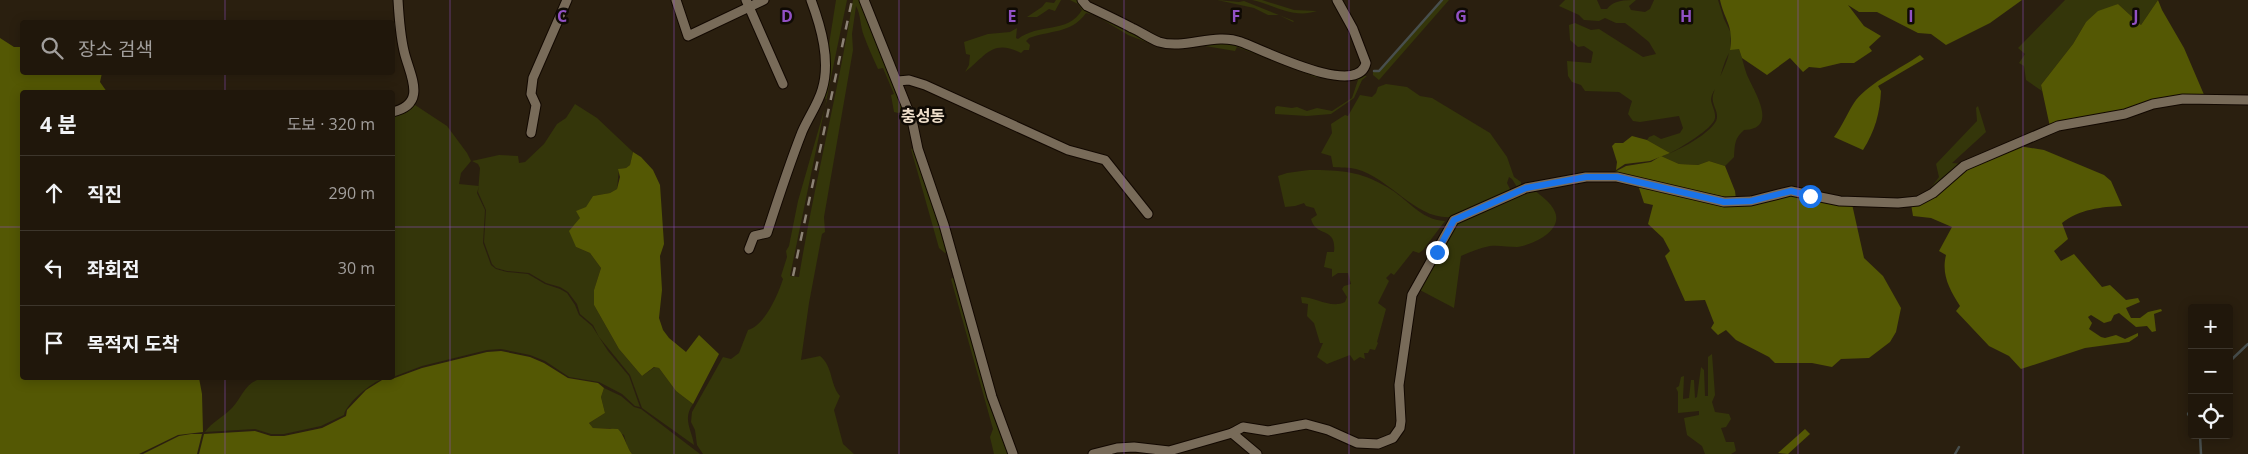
<!DOCTYPE html>
<html lang="ko">
<head>
<meta charset="utf-8">
<style>
  body { margin:0; font-family:"Open Sans","Noto Sans KR",sans-serif; background:#282014; color:#f1f3f6 }
  .controls { position:absolute; right:15px; bottom:15px; display:grid; overflow:hidden; border-radius:5px; box-shadow:0 2px 12px #0003 }
  .controls button { width:45px; height:45px; display:grid; place-items:center; padding:0; border:0; border-bottom:1px solid #3d362c; background:#20170b; color:#f1f3f6; font:25px sans-serif }
  .stop { position:absolute; width:15px; height:15px; margin:-11px; border:4px solid #1a73e8; border-radius:50%; background:#fff }
  .stop.end { background:#1a73e8; border-color:#fff; box-shadow:0 1px 5px #0008 }
  .list { margin:0; padding:0; list-style:none }
  h2 { display:flex; justify-content:space-between; align-items:center; height:65px; margin:0; padding:0 20px; font-size:21px }
  h2 small { font-size:16px; font-weight:400; color:#a29f9d }
  .list li { display:grid; grid-template-columns:32px 1fr auto; gap:15px; align-items:center; box-sizing:border-box; height:75px; padding:0 20px; border-top:1px solid #3d362c }
  .list b { display:block; font-size:19px; white-space:nowrap }
  .list em { font-size:16px; font-style:normal; color:#a29f9d }
  .icon { flex:none; width:28px; height:28px; fill:none; stroke:currentColor; stroke-width:2; stroke-linecap:round; stroke-linejoin:round }
  .map { position:relative; flex:none; width:2248px; height:454px; overflow:hidden }
  .search { position:absolute; background:#20170b; box-shadow:0 2px 12px #0003; left:20px; top:20px; width:375px; height:55px; display:flex; align-items:center; gap:12px; box-sizing:border-box; padding:0 18px; border-radius:5px; color:#a29f9d; font-size:19px }
  .panel { position:absolute; background:#20170b; box-shadow:0 2px 12px #0003; left:20px; top:90px; width:375px; height:290px; border-radius:5px }
  .map>svg:first-child { display:block }
  .green { fill:#34360a }
  .forest { fill:#545804 }
  .lines { fill:none; stroke-linecap:round; stroke-linejoin:round }
  .stream { stroke:#484f4e; stroke-width:2.5 }
  .street-casing { stroke:#120800; stroke-width:11 }
  .street { stroke:#786b59; stroke-width:9 }
  .rail { stroke:#8c8275; stroke-width:2.5; stroke-dasharray:9 9; stroke-linecap:butt }
  .route { stroke:#1a73e8; stroke-width:6 }
  .grid { fill:none; stroke:#9251c5; stroke-width:1; stroke-opacity:0.55 }
  .labels { text-anchor:middle; stroke-width:5; stroke-linejoin:round; paint-order:stroke }
  .quarter-label { font-size:16px; font-weight:bold; fill:#efdfcb; stroke:#0f0a04 }
  .grid-label { font-size:16px; text-anchor:middle; font-weight:bold; fill:#9251c5; stroke:#0f0a04; stroke-width:5; stroke-linejoin:round; paint-order:stroke }
</style>
</head>
<body>
<div class="map">
<svg width="2248" height="454" viewBox="0 0 2248 454">
  <rect width="100%" height="100%" fill="#2a1f0f"/>
  <g class="green">
    <path d="M836,0H847L790,276L799,277C814,184 838,93 853,0H859L907,115L894,112L891,95L894,94L883,68L878,69C873,58 868,47 864,36C860,26 861,15 856,6L852,34L853,50L824,217L825,232L822,234L809,303L801,360L820,356C833,366 830,385 840,396L834,410L843,444L854,454H870H703L697,445L695,430L691,422L692,412L723,357L731,359L739,353L748,330C765,325 778,295 783,279L781,276L787,257L786,251L789,246L798,201L827,100L821,95Z"/>
    <path d="M1056,0H1061L1055,11L1049,9L1037,17H1027L1042,7L1046,2L1054,3Z"/>
    <path d="M1070,0H1079L1155,43L1228,40L1300,69L1367,76L1362,80L1354,98L1331,114L1307,116L1275,114V108L1277,106L1292,108L1297,107L1307,111L1317,108L1332,111L1352,98L1358,80L1315,77L1237,47L1235,51L1205,46L1162,48L1128,35L1095,15L1086,13C1071,34 1050,30 1029,38L1026,41L1030,45L1029,50H1024L1021,53C992,38 985,57 965,72L969,65L970,55L966,54L964,42L988,34L1010,32L1017,28L1016,38L1018,39C1038,23 1068,34 1082,10L1078,4Z"/>
    <path d="M1217,0L1239,2L1244,1L1294,21L1293,22L1279,15H1268L1254,8Z"/>
    <path d="M1252,0H1262L1294,10L1317,11C1293,19 1275,5 1252,0Z"/>
    <path d="M1442,0H1449L1379,80L1373,75V72L1380,71Z"/>
    <path d="M1565,0H1597L1601,9H1607C1614,0 1624,0 1636,0L1629,6L1631,10L1645,12L1650,9L1654,0H1718L1724,19L1731,33L1730,49H1739C1742,57 1744,67 1747,75C1755,93 1779,129 1744,130C1734,139 1735,145 1734,157L1725,166L1709,161L1698,165L1679,164L1661,156C1673,154 1715,132 1717,118C1718,110 1711,104 1713,95C1717,81 1726,67 1729,53C1724,62 1722,71 1719,81C1717,87 1712,92 1711,99C1711,105 1716,111 1715,118C1714,128 1679,149 1670,153L1647,140L1649,137L1654,135L1661,139L1680,133L1683,128L1679,116L1640,122L1633,121L1628,114L1632,101L1619,92L1585,91L1581,85L1572,82L1568,76L1567,61L1591,63L1593,52L1584,46L1578,47L1570,40L1569,25L1575,23L1591,30L1599,29L1643,57L1656,54L1649,42L1633,29L1625,23H1616L1605,18L1599,21L1584,20L1579,15L1559,6Z"/>
    <path d="M2065,0H2158L2141,25L2118,4L2086,22L2073,44L2041,85L2042,91L2026,80L2024,66L2019,63L2025,54L2018,48Z"/>
    <path d="M1386,84L1407,87L1420,96L1432,98L1490,133L1507,157L1514,177L1521,182V185L1517,187L1512,179L1509,177L1507,183L1512,193L1453,217C1416,221 1392,179 1356,169C1349,167 1340,168 1333,167L1331,156L1321,153L1332,133L1331,124L1345,115L1348,116L1360,95L1372,97L1376,93L1378,87Z"/>
    <path d="M412,103L447,126L467,153L471,161L461,173L459,184L479,186L477,193L485,210L483,243L491,265L496,269L507,272L528,274L545,284L560,289L567,293L575,305L579,315L592,326L608,351L629,376L640,407L635,406L622,394L599,382L569,377L545,361L530,355L501,349L487,350L422,366L393,377V114Z"/>
    <path d="M575,104L597,118L633,152L630,165L626,168L619,169L617,189L610,193L593,196L580,218L576,247L590,253L601,268L594,290V305L619,349L642,376L655,367L659,368L676,391L693,404C682,419 692,430 694,445L642,408L630,375L599,337L593,325L580,314L577,304L568,292L560,287L546,283L529,273L507,271L496,268L492,264L484,242L486,210L478,192L480,168L478,164L472,161L499,155L518,156L519,163L525,162L544,144L557,124L566,118Z"/>
    <path d="M1978,106L1986,132L1952,163L1964,164L1924,197L1939,177L1936,164L1977,121L1976,108Z"/>
    <path d="M914,148L948,252L945,253L939,248L911,149Z"/>
    <path d="M1309,170C1340,170 1360,171 1387,187C1407,198 1420,220 1445,221L1423,250L1419,253L1413,251L1394,275L1391,273L1386,278L1389,281L1378,303L1386,309L1377,342L1378,343L1375,350L1370,349L1368,353H1364L1365,359L1360,357L1354,361L1350,355L1327,364L1317,357L1323,343H1320L1314,323L1307,316L1308,304L1302,303L1301,297C1315,297 1331,309 1345,302L1347,297L1342,289L1344,286L1351,284L1348,273H1338L1332,277V269L1324,267L1327,252H1334C1337,226 1316,238 1311,219L1317,215L1314,208L1306,206L1304,203L1295,206L1285,207L1278,176L1287,173Z"/>
    <path d="M1533,189C1541,196 1551,202 1555,212C1563,231 1532,245 1517,247C1508,247 1499,245 1490,246C1480,248 1470,252 1461,256L1454,308L1418,289L1456,222Z"/>
    <path d="M954,277L976,354L1007,444V454H994L990,437L993,429L951,279Z"/>
    <path d="M1712,354L1715,395L1712,402L1715,412L1729,414L1731,419L1726,427L1721,428L1726,442H1734L1736,451L1731,454H1705L1702,446L1687,435L1684,418L1699,415V411L1678,413V392L1676,388L1679,386L1681,377L1684,376L1683,399L1689,398L1691,380H1694L1695,398L1697,397L1701,367L1704,370L1705,396H1708V357Z"/>
    <path d="M266,378H387C376,378 346,403 344,415L321,426L284,434H271L255,429L205,432C212,422 223,417 232,408C244,395 245,380 266,378Z"/>
    <path d="M604,388L621,396L634,407L641,409L700,454H632L627,446L624,435L610,428H593L589,423L605,413L601,397Z"/>
  </g>
  <g class="forest">
    <path d="M1720,0H2022L1990,23L1946,45L1931,34L1918,33L1877,12H1859L1848,5L1864,26L1881,36L1869,47L1872,51L1854,63H1841L1820,68L1809,67L1803,72L1790,58L1767,75L1742,58L1739,49L1730,50C1734,25 1725,22 1720,0Z"/>
    <path d="M2158,0L2162,10L2184,48L2205,97L2050,127L2041,85L2073,44L2086,22L2098,11L2118,4L2141,25Z"/>
    <path d="M0,38L14,47H22V72L102,73L100,82L107,92H22V378H199L202,394L203,432L178,435L139,454H0Z"/>
    <path d="M1920,55L1924,59L1878,86L1881,91C1880,113 1875,131 1863,150L1834,137C1843,125 1848,111 1856,100C1872,81 1900,69 1920,55Z"/>
    <path d="M1632,136L1647,140L1670,153L1650,161L1625,164L1616,170L1617,162L1612,146L1615,143H1623Z"/>
    <path d="M2019,146L2044,150L2104,175L2111,181L2122,206C2101,207 2080,209 2062,223L2068,239L2054,251L2061,261L2074,254L2102,287L2110,285L2126,300L2138,298L2140,302L2126,308L2131,318H2140L2148,312L2161,309L2162,311L2154,314L2156,331L2152,332L2147,326L2136,327L2119,313L2114,315L2111,321L2104,323L2091,315L2088,317L2092,323L2089,329L2101,337L2105,338L2116,335L2125,339L2138,333V336L2129,342L2085,348L2021,369L2009,356L1989,346L1956,311L1960,306C1950,290 1941,275 1946,255L1939,251L1952,227L1931,218L1913,216L1911,204L1966,168Z"/>
    <path d="M633,152L641,157L653,170L660,185L664,244L660,256L662,290L659,318L663,330L669,338L686,352L699,335L719,354L693,404L676,391L659,368L654,367L642,376L619,349L594,305V290L601,268L590,253L576,247L569,231L580,218L576,211L586,207L593,196L610,193L617,189L620,177L618,169L626,168L630,165Z"/>
    <path d="M1661,156L1679,164L1698,165L1709,161L1725,166L1735,191L1736,199L1611,174L1626,166L1651,162Z"/>
    <path d="M1638,185L1704,201L1784,194L1852,204L1864,258L1883,276L1901,308L1896,332L1890,342L1869,358L1841,359L1832,367L1812,363H1775L1769,357L1736,340L1726,330L1718,335L1711,328L1714,323L1705,300L1685,301L1665,256L1670,251L1663,238L1648,224L1653,205L1644,203Z"/>
    <path d="M501,351L530,357L544,363L568,378L598,383L604,388L601,397L605,413L589,423L593,428L618,429C625,436 626,446 632,454H199L204,434L255,431L271,436H284L322,428L346,416L347,410L366,390L382,380L392,379L422,368L487,352Z"/>
    <path d="M1805,429L1810,434L1788,454L1778,453Z"/>
    <path d="M191,434H202L197,454H143L179,436Z"/>
  </g>
  <g class="lines">
    <g class="stream">
      <path d="M1374,71H1379L1442,0"/>
      <path d="M2229,362L2248,344"/>
      <path d="M2192,407L2188,414L2192,421"/>
      <path d="M2200,435L2201,454"/>
      <path d="M1955,454L1959,447"/>
    </g>
    <g class="street-casing">
      <g id="street">
        <path d="M676,0L688,36L764,0"/>
        <path d="M746,0L783,84"/>
        <path d="M864,0L912,120L918,149L944,225L992,397L1013,454"/>
        <path d="M1082,0L1087,6C1102,13 1117,20 1132,28C1141,32 1149,38 1159,42C1185,50 1215,32 1241,42C1261,49 1358,99 1366,63L1353,29L1337,0"/>
        <path d="M898,81L909,80L925,85L1068,150L1105,160L1148,214"/>
        <path d="M392,112C429,104 409,74 404,51C400,34 399,17 398,0"/>
        <path d="M531,133L536,105L531,94L533,78L567,0"/>
        <path d="M749,249L754,236L767,233C778,199 789,165 802,132C808,118 818,104 822,90C831,61 821,27 811,0"/>
        <path d="M1232,433L1243,427L1268,431L1306,424L1328,430L1357,443L1378,444L1393,438L1400,428L1401,421L1399,385L1412,295L1454,220L1526,188L1586,177H1617L1724,202L1751,201L1791,191L1840,201L1898,203L1918,201L1933,193L1964,166L2058,126L2125,114L2153,104L2183,99L2248,100"/>
        <path d="M1093,454L1117,448L1134,447L1169,451L1232,433L1257,454"/>
      </g>
    </g>
    <use href="#street" class="street"/>
    <path class="rail" d="M793,276L852,0"/>
  </g>
  <g class="lines">
    <path class="route" d="M1437,252L1454,220L1526,188L1586,177H1617L1724,202L1751,201L1791,191L1810,196"/>
  </g>
  <path class="grid" d="M225,0V22M450,0V454M674,0V454M899,0V454M1124,0V454M1349,0V454M1574,0V454M1798,0V454M2023,0V454M225,72V92M0,227H22M392,227H2248M225,378V454"/>
  <g class="labels">
    <g class="quarter-label">
      <text x="923" y="122">충성동</text>
    </g>
  </g>
  <g class="grid-label">
    <text x="562" y="22">C</text>
    <text x="787" y="22">D</text>
    <text x="1012" y="22">E</text>
    <text x="1236" y="22">F</text>
    <text x="1461" y="22">G</text>
    <text x="1686" y="22">H</text>
    <text x="1911" y="22">I</text>
    <text x="2136" y="22">J</text>
  </g>
</svg>
<div class="controls">
<button>+</button>
<button>−</button>
<button><svg class="icon" aria-label="locate" viewBox="0 0 24 24"><circle cx="12" cy="12" r="6"/><path d="M12 2v4M12 18v4M2 12h4M18 12h4"/></svg></button>
</div>
<div class="stop" style="left:1810px;top:196px"></div>
<div class="stop end" style="left:1437px;top:252px"></div>
<div class="search"><svg class="icon" aria-label="search" viewBox="0 0 24 24"><circle cx="10" cy="10" r="6"/><path d="M15 15l6 6"/></svg>장소 검색</div>
<section class="panel">
<h2>4 분<small>도보 · 320 m</small></h2>
<ul class="list">
<li><svg class="icon" aria-label="ahead" viewBox="0 0 24 24"><path d="M12 20V5M6 11l6-6 6 6"/></svg><div><b>직진</b></div><em>290 m</em></li>
<li><svg class="icon" aria-label="left" viewBox="0 0 24 24"><path d="M17 20v-9H6M10 6l-5 5 5 5"/></svg><div><b>좌회전</b></div><em>30 m</em></li>
<li><svg class="icon" aria-label="arrive" viewBox="0 0 24 24"><path d="M6 21V4h12l-3 4 3 4H6"/></svg><div><b>목적지 도착</b></div></li>
</ul>
</section>
</div>
</body>
</html>
